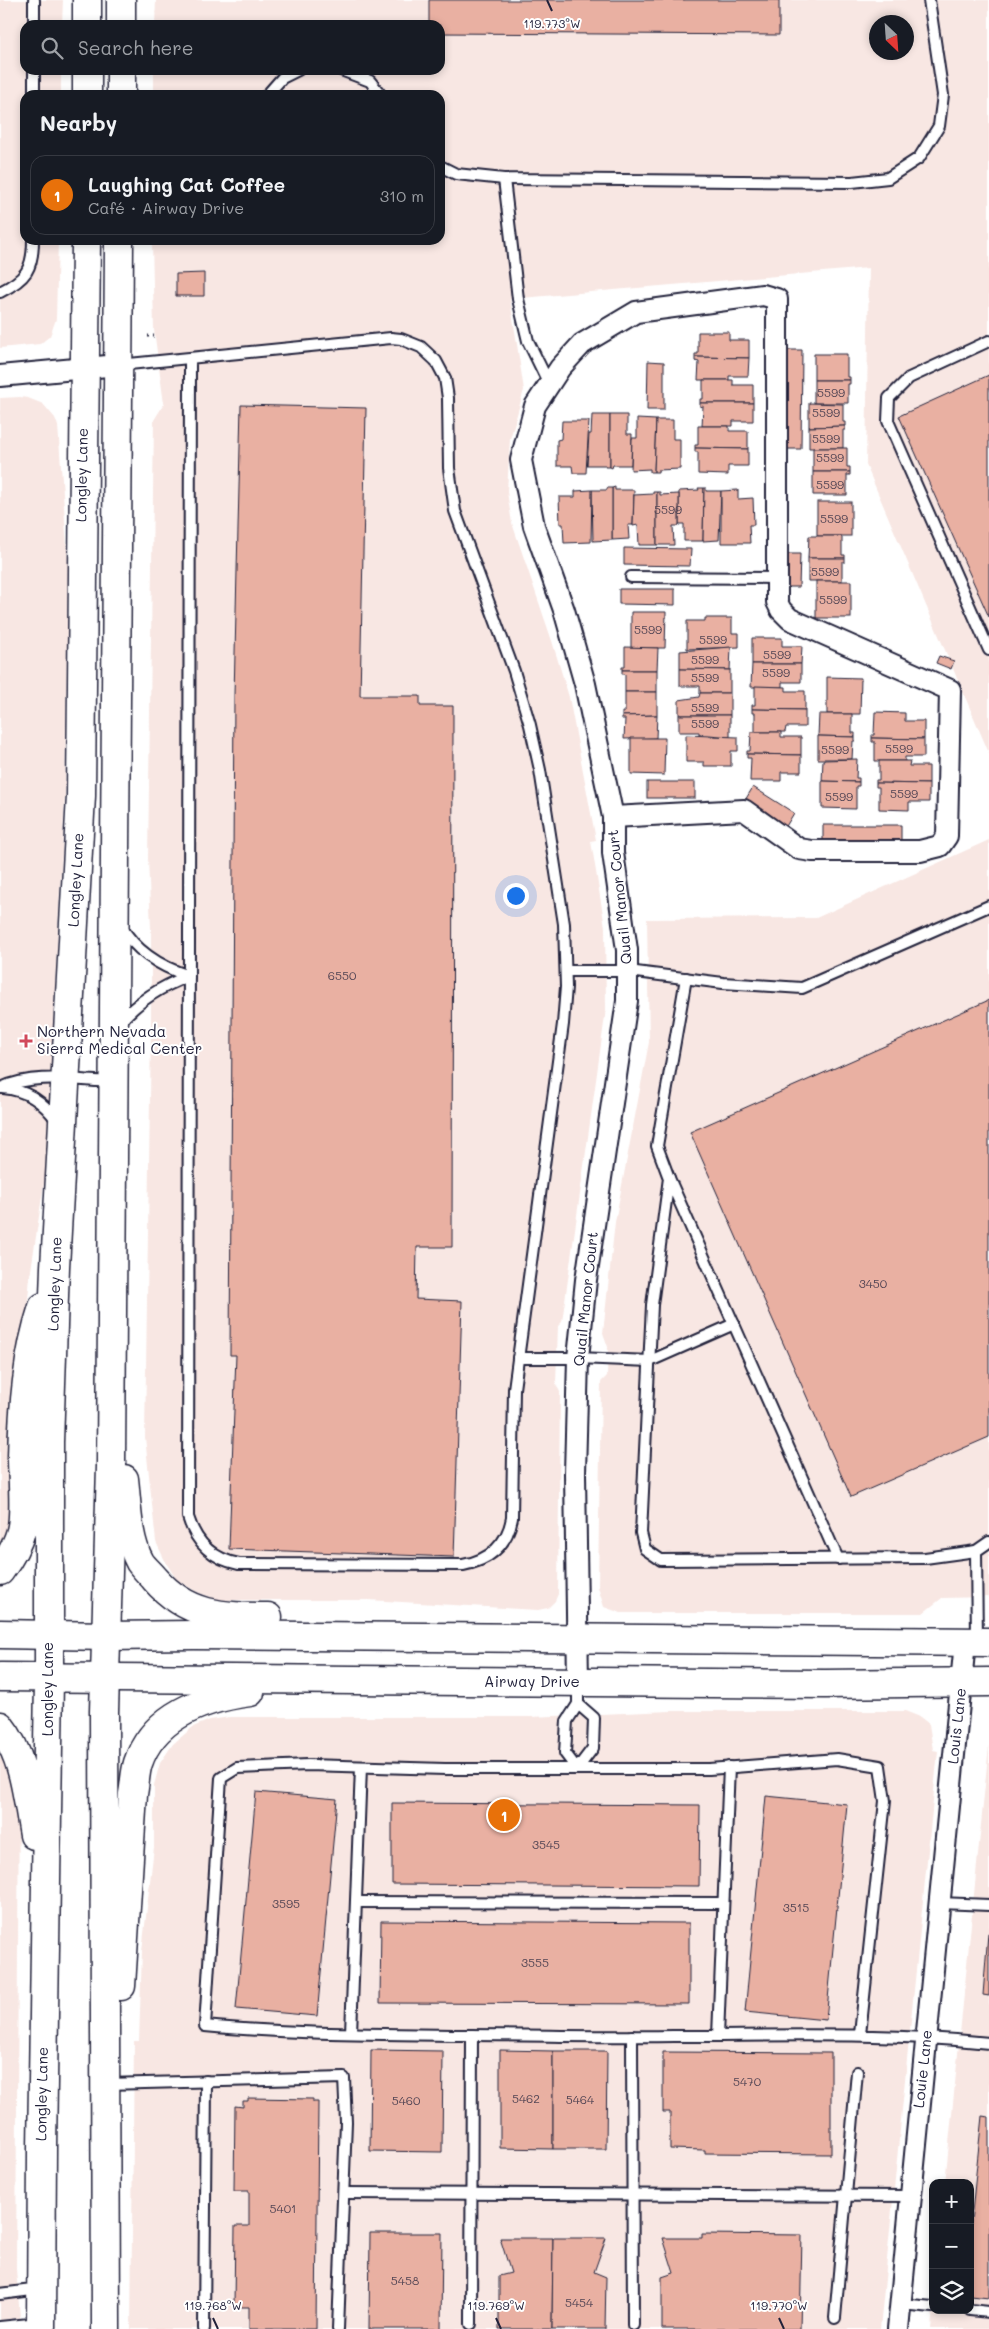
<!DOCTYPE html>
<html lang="en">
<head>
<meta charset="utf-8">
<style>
  body { margin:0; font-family:Mali,sans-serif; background:#242831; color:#f1f3f6 }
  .controls { position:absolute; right:15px; bottom:15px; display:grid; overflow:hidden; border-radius:10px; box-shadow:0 2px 8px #0003 }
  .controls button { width:45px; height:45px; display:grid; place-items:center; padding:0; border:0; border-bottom:1px solid #363941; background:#171b24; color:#f1f3f6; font:25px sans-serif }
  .compass { position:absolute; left:869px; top:15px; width:45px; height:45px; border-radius:50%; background:#171b24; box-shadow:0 2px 8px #0003; rotate:155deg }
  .you { position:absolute; left:515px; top:895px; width:18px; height:18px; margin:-12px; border:4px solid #fff; border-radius:50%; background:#1a73e8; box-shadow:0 0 0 8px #1a73e833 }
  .badge { display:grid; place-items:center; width:32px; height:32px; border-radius:50%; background:#7c3aed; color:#fff; font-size:16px; font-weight:700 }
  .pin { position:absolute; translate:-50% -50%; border:2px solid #fff; box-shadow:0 1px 5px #0006 }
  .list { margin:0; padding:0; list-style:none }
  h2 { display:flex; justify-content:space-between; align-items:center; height:65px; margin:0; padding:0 20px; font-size:21px }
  h2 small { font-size:16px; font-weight:400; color:#9ea1a6 }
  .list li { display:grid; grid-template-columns:32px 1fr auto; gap:15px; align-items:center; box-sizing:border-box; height:80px; margin:0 10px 10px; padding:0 10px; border:1px solid #363941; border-radius:15px }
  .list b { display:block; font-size:19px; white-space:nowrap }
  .list p { margin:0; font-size:16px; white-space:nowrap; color:#9ea1a6 }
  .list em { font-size:16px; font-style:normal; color:#9ea1a6 }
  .icon { flex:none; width:28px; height:28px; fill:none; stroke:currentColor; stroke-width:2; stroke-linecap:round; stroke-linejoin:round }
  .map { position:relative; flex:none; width:989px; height:2329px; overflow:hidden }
  .search { position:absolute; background:#171b24; box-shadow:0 2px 8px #0003; left:20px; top:20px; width:425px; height:55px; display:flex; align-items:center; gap:12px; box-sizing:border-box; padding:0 18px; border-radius:15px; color:#9ea1a6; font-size:19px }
  .panel { position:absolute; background:#171b24; box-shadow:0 2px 8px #0003; left:20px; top:90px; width:425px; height:155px; border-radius:15px }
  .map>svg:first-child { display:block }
  .built { fill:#f8e7e3; fill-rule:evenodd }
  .building { fill:#e9b0a2; stroke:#22223b }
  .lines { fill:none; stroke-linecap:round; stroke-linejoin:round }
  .service-casing { stroke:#22223b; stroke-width:14 }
  .minor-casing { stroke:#22223b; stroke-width:24 }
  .secondary-casing { stroke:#22223b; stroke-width:31 }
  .path { stroke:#22223b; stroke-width:3; stroke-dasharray:1 4; stroke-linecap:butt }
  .service { stroke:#fff; stroke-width:10 }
  .minor { stroke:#fff; stroke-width:20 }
  .secondary { stroke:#fff; stroke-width:28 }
  .ticks { fill:none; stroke:#22223b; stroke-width:2 }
  .poi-dot { fill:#d1495b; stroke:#fff; stroke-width:2 }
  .labels { text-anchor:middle; stroke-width:4; stroke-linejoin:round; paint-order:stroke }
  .number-label { font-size:12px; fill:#544655 }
  .street-label { font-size:15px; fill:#22223b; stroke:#fff }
  .poi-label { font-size:15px; fill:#22223b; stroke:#fff; text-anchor:start }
  .ticks-label { font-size:12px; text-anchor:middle; fill:#22223b; stroke:#fff; stroke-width:4; stroke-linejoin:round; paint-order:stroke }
</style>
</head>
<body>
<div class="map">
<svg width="989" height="2329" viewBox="0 0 989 2329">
  <rect width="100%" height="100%" fill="#fff"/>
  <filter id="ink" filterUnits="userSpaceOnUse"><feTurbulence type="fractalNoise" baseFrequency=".02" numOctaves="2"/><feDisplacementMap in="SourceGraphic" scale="10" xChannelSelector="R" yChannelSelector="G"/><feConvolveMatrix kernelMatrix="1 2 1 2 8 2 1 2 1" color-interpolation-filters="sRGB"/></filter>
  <g filter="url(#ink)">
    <g class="built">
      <path d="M0,0H63L62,25H25V70H61V95H25V240H58L56,319L50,336L40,344L0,348Z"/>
      <path d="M156,0H989V753L866,465L869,268L510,299L524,390L510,439L507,492L512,523L552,641L569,697L596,840L591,841L605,927L606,1009L562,1322L558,1326L556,1384L560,1392L558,1594L555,1601L548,1608L538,1610L368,1600H219L197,1592L177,1580L166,1563L156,1542L145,1437L151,1029V928L148,859L154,420L164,404L154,330L152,240H440V95H154V70H440V25H155ZM876,22H906V52H876Z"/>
      <path d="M20,397L28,398L43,404L55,418L58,426L68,561L65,795L45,1176L30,1277L25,1332L17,1493L0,1558V398Z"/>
      <path d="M989,840V1597L942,1598L923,1613H621L604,1607L598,1587L601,1382L607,1376L608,1347L603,1333L615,1222L649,1042L647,919L816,918Z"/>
      <path d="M671,1711H905L920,1717L929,1724L933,1750L938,1751L880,2329H131L134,2041H139L142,1951L154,1847V1785L160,1763L173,1744L193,1727L210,1720L230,1717H530Z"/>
      <path d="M0,1739L19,1786L16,2269L21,2329H0Z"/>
      <path d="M989,1745V2329H931L933,2308V2310H970V2183H945Z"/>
    </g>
    <g class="building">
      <path d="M429,0H779V35L440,33V25H429Z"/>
      <path d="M204,273V296H176V274Z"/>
      <path d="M698,332H729V340H749V358L695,357V354H698Z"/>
      <path d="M785,350H802L801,449H784Z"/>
      <path d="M814,354H847V377H850V380H814Z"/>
      <path d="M695,357L749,358L748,376H729V380H698L699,362L695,361Z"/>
      <path d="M648,361L664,362V410H647Z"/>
      <path d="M989,375V617L899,416Z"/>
      <path d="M703,380H733V385H753V403H700V399H703Z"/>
      <path d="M814,380H850V384H848V403H814Z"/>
      <path d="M700,403H753V421H733V426H702L703,406L700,407Z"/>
      <path d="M809,403L843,404V422H845V426L809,427Z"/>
      <path d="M241,405L366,408L360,696H420V706H453L452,1247H417L416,1299L462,1301L454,1557L229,1549L236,1355H230L234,695Z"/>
      <path d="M592,415H610V467H605V465H587L589,434H591Z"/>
      <path d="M610,415H627V434H632L631,465H613L612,468L610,467Z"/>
      <path d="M637,419L656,420L654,472H650V469L631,470L632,438H637Z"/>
      <path d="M656,420H673V439H680V469L658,470V472H654Z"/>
      <path d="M562,421H589L586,473H573L572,466H557V440L561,439Z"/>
      <path d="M698,426H729V431H748V449L695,448V445H698Z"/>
      <path d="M845,426V430H843V448H809V427Z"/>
      <path d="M695,448L748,449V466H728V475L698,474V452H695Z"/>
      <path d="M813,448H847V467H850V472H813Z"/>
      <path d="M813,472H850V475H847V495H813Z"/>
      <path d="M615,487V490H634L633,525H628L629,539L612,540V488Z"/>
      <path d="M607,488H612V540L593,541L592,490H607Z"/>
      <path d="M698,488H704L703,541H684V524H679V491L699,490Z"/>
      <path d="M704,488H706V491H721L719,540L703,541Z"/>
      <path d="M592,490L591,542L564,543L563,524H560L559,497H575V491Z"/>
      <path d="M738,490V499L753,498L754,525H749L750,543H721V491Z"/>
      <path d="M653,492H657V545H639L638,525L633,526L634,495L653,494Z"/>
      <path d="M657,492H660V495L679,494V526H673L674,545H657Z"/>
      <rect x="817" y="502" width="34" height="34"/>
      <path d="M809,536H842V555H845V558H808Z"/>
      <path d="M624,548L691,549L690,566L624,565Z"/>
      <path d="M783,554H800L799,587H782Z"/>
      <path d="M808,558H845V562H842V581H808Z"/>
      <rect x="816" y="581" width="35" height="37"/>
      <path d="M619,589H675V605L619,604Z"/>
      <path d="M631,612H666L665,648H631Z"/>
      <path d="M705,618H732V633H739V647L687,649V621H705Z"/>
      <path d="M752,638H782V646H802L801,664H752Z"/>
      <path d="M625,647L658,648L657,670H622V667H625Z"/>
      <path d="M731,647L730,670L680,669V651Z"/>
      <path d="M939,656L954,661L951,669L936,663Z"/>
      <path d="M752,664H801V682H782V687H751Z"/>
      <path d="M680,669L730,670V693H700V686H680Z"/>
      <path d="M622,670H657V692H625V674H622Z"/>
      <path d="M827,677L861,678L860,714H827Z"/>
      <path d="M755,686L786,687V691H805V710L752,709V705H755Z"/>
      <path d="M625,692H657V715L622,716V712H625Z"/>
      <path d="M700,693H730V715H679V700L699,697Z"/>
      <path d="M752,709L805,710V727H786L785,732H755V713H752Z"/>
      <path d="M875,712L905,713V721H924V739L872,738V735H874Z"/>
      <path d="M819,714H852V733H855V737L818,736Z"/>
      <path d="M657,715L656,738L624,739L625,719H622V716Z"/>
      <path d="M679,715H730V737L699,734V732H679Z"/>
      <path d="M751,732H781V737H801V755L747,754V751H750Z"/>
      <path d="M686,735L738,737V751H731V766H704V762H686Z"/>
      <path d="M818,736L855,737V741H853L852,759H818Z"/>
      <path d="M631,738H665L664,775L631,774Z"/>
      <path d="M872,738L924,739V757H905V761H875V742H872Z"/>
      <path d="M747,754L801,755V772H781V781H750L751,758H747Z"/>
      <path d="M857,759L856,778H859V782L822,781L823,760Z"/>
      <path d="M879,761H910L909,766H929V784L876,783V780H879Z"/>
      <path d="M822,781L859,782V786H856V809L822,808Z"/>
      <rect x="647" y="782" width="48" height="16"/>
      <path d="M876,783L929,784V802H909V810L879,809V787H876Z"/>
      <path d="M753,787L794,813L785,828L744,802Z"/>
      <path d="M823,825H901V842L823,841Z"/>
      <path d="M989,1000V1437L851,1497L690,1132Z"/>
      <path d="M256,1792L337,1799L317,2016L236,2009Z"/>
      <path d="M766,1796L847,1804L826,2020L745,2012Z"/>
      <path d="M392,1803L700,1805L699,1886L392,1884Z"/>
      <path d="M381,1921L689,1923V2004L380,2003Z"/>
      <path d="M988,1933H989V1996L983,1995Z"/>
      <path d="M371,2050L443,2051L442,2152L370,2151Z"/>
      <path d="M500,2050L553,2051V2149L500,2148Z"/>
      <path d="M553,2051H607L606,2149H553Z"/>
      <path d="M663,2052L831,2053V2154L705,2153V2150L670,2149V2112H663Z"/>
      <path d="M248,2098L313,2099V2102H318L316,2329H249V2307H234L235,2226H249V2191H234L235,2106L243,2107V2101H248Z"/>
      <path d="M982,2116L989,2117V2298L970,2296V2231Z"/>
      <path d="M370,2233H442L441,2329H369Z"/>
      <path d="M702,2234L802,2235L800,2329H662V2277L674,2273L663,2238H702Z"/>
      <path d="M500,2238H553L552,2329H499V2276L511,2273Z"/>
      <path d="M553,2238H606L594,2272L606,2277L605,2329H552Z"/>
    </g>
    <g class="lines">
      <g class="service-casing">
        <g id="service">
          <path d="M34,25V0"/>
          <path d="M341,70L370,81L381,95"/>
          <path d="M34,95V70"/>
          <path d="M267,95L282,78L298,70"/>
          <path d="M440,166L456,174L504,179L852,182L888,178L919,158L939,126L943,95L929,0"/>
          <path d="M504,179L518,299L528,341L549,384"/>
          <path d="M0,292C26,279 33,269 33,240"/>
          <path d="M989,341L909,378L889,398L888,421L989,650"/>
          <path d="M119,365L391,338L401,339L421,347L436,361L445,378L448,398L449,468L455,511L514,671L530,725L540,770L564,924L566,987L563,1024L514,1389L512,1518C507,1545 490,1560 463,1565L239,1564C212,1559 196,1543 188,1517L190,358"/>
          <path d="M631,577L777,578"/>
          <path d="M121,926C136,952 161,967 189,976"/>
          <path d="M566,971H628L723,983L802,988L989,906"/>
          <path d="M686,978L657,1146L669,1178L652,1305L641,1533L645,1549L661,1560L925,1558L976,1551"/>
          <path d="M120,1022C139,1000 162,986 189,976"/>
          <path d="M1,1088C36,1072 77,1081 114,1082"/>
          <path d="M3,1088C27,1090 44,1102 57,1121"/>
          <path d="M669,1178L838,1559"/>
          <path d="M518,1358H578L650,1361L734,1324"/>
          <path d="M977,1641L976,1551L989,1542"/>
          <path d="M578,1684V1704L567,1721L565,1753L577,1769L593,1748L594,1718L578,1704"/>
          <path d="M356,1902L723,1903"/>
          <path d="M940,1903L989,1905"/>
          <path d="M351,2033L361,1767"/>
          <path d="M860,2034L885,1801L880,1766L837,1759L709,1769H445L308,1765L237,1768L221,1778L205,2026C291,2034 378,2034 465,2035C535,2035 604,2037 674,2036C780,2036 883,2032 989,2043"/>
          <path d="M632,2036L633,2325"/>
          <path d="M718,2036L729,1767"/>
          <path d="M106,2084L344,2078L346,2122L338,2329"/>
          <path d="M344,2193L911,2196"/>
          <path d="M0,2294L40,2289"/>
          <path d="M900,2304L933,2307"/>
          <path d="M970,2310L989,2312"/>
          <path d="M835,2318L857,2072"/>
          <path d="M471,2324L472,2035"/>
          <path d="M0,2327L39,2323"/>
          <path d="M204,2329L206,2081"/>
        </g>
      </g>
      <g class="minor-casing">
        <g id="minor">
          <path d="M0,376L118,365"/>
          <path d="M578,1683L575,1473L578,1358L586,1280L627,1001V950L613,853V817L585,684L564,610L534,526L521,460L535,406L560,368L582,344L636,312L763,295L777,299V602L781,610L790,619L950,690L947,836L940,846L920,851H812L799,849L744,810L613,817"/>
          <path d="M898,2329L965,1642"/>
        </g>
      </g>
      <g class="secondary-casing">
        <g id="secondary">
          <path d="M87,25V0"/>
          <path d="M121,25V0"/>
          <path d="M87,95V70"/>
          <path d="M121,95V70"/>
          <path d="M124,1479C127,1504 127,1539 140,1562C144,1568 151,1574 155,1579C187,1616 222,1617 268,1617"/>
          <path d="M0,1571C9,1559 17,1546 21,1531C26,1513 22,1478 22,1458C23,1408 27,1355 43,1307"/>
          <path d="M0,1634L107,1636L194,1635L989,1642"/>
          <path d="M0,1677L825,1684L989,1682"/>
          <path d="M0,1726C25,1757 27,1797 34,1835"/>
          <path d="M121,1986L133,1794C135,1784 135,1772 138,1763C154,1715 205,1698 250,1692"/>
          <path d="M41,2329L42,2149L49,1679V1442L55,1267L81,796L86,240"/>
          <path d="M106,2329L104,1712L111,1466L119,240"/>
        </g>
      </g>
      <path class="path" d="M148,336H157"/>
      <use href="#service" class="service"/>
      <use href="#minor" class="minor"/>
      <use href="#secondary" class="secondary"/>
    </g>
  </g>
  <path class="ticks" d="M547,0L552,11M213,2318L218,2329M496,2318L501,2329M779,2318L784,2329"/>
  <path class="poi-dot" d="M23.5 1033.5h5v5h5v5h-5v5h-5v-5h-5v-5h5z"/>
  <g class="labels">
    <g class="number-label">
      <text x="831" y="397">5599</text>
      <text x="826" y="417">5599</text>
      <text x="826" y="443">5599</text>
      <text x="830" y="462">5599</text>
      <text x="830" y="489">5599</text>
      <text x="668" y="514">5599</text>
      <text x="834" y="523">5599</text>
      <text x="825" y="576">5599</text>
      <text x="833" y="604">5599</text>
      <text x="648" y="634">5599</text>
      <text x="713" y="644">5599</text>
      <text x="777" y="659">5599</text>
      <text x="705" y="664">5599</text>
      <text x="776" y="677">5599</text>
      <text x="705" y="682">5599</text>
      <text x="705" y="712">5599</text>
      <text x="705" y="728">5599</text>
      <text x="899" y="753">5599</text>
      <text x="835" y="754">5599</text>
      <text x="904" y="798">5599</text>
      <text x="839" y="801">5599</text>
      <text x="342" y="980">6550</text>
      <text x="873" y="1288">3450</text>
      <text x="546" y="1849">3545</text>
      <text x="286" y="1908">3595</text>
      <text x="796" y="1912">3515</text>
      <text x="535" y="1967">3555</text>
      <text x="747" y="2086">5470</text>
      <text x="526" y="2103">5462</text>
      <text x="580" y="2104">5464</text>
      <text x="406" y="2105">5460</text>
      <text x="283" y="2213">5401</text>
      <text x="405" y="2285">5458</text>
      <text x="579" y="2307">5454</text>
    </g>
    <g class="street-label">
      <text transform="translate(82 475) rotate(-89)" y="5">Longley Lane</text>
      <text transform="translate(76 880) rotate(-87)" y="5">Longley Lane</text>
      <text transform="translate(620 897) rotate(-96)" y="5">Quail Manor Court</text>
      <text transform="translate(55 1284) rotate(-88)" y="5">Longley Lane</text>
      <text transform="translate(586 1299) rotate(-84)" y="5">Quail Manor Court</text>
      <text x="532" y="1687">Airway Drive</text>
      <text transform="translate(48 1689) rotate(-90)" y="5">Longley Lane</text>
      <text transform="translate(957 1726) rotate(-84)" y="5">Louis Lane</text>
      <text transform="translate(923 2069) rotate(-84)" y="5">Louie Lane</text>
      <text transform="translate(42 2094) rotate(-89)" y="5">Longley Lane</text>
    </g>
    <g class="poi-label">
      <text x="37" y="1037">Northern Nevada<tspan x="37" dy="17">Sierra Medical Center</tspan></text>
    </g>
  </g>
  <g class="ticks-label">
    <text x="552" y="28">119.773°W</text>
    <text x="213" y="2310">119.768°W</text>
    <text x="496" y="2310">119.769°W</text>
    <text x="779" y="2310">119.770°W</text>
  </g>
</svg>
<div class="controls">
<button>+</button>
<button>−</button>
<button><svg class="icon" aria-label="layers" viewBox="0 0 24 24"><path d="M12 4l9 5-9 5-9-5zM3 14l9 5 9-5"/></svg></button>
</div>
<svg class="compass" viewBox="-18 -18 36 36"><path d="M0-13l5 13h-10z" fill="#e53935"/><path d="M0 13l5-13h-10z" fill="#9ea1a6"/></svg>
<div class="you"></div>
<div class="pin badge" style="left:504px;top:1815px;background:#e8710a">1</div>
<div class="search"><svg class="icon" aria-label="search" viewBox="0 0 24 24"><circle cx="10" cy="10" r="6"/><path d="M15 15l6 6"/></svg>Search here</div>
<section class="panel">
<h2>Nearby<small></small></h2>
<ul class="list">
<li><span class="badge" style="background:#e8710a">1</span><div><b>Laughing Cat Coffee</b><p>Café · Airway Drive</p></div><em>310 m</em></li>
</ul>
</section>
</div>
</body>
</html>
